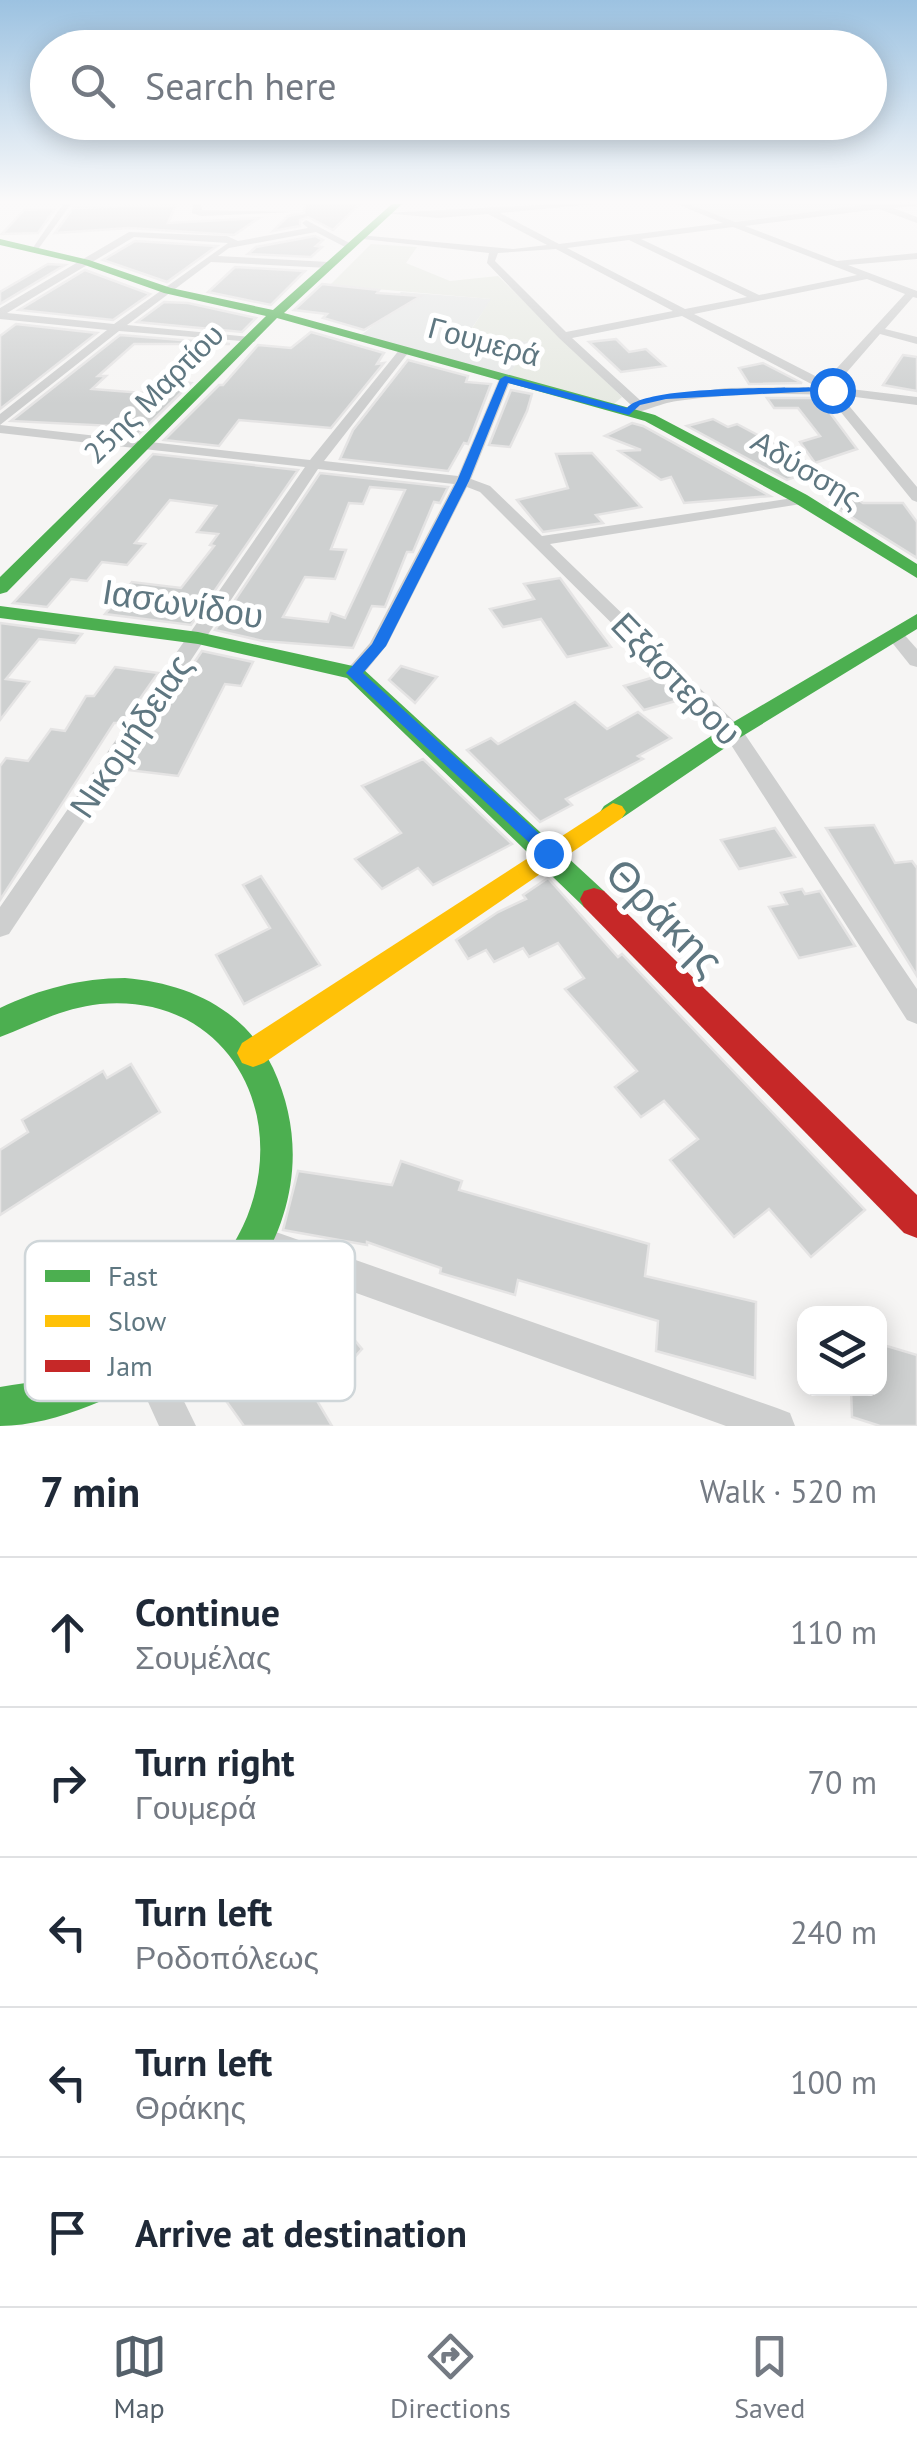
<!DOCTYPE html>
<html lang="en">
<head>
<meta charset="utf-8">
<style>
  body { margin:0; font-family:"PT Sans",sans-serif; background:#f2f2f3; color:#1f2937 }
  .controls { position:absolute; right:30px; bottom:30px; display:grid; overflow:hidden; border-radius:20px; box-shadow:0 5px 25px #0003 }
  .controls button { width:90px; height:90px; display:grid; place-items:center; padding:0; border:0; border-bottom:2px solid #e0e1e3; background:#fff; color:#1f2937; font:50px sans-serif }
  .stop { position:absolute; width:30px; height:30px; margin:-22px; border:8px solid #1a73e8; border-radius:50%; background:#fff }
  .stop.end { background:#1a73e8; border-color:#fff; box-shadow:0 2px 10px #0008 }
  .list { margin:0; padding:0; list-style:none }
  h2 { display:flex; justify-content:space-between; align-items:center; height:130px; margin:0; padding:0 40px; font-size:42px }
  h2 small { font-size:32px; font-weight:400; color:#747a83 }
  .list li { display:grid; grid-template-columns:65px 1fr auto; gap:30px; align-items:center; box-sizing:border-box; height:150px; padding:0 40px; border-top:2px solid #e0e1e3 }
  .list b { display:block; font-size:38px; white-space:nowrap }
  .list p { margin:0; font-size:32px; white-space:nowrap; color:#747a83 }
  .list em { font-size:32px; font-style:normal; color:#747a83 }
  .icon { flex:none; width:55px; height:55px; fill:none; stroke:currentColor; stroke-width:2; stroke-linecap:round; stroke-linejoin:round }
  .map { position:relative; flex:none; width:917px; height:1426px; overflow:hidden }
  .search { position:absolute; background:#fff; box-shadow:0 5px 25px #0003; left:30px; right:30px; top:30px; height:110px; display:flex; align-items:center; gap:25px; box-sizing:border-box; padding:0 35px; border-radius:55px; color:#747a83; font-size:38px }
  .sheet { height:880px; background:#fff }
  nav { display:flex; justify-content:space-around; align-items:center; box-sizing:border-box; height:140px; border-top:2px solid #e0e1e3; background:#fff; font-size:28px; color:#747a83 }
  nav a { display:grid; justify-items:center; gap:5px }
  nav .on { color:#54606a }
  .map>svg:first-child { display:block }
  .built { fill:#e5e7e6 }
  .green { fill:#e6e9e2 }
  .building { fill:#ced0d0; stroke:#e5e4e4; stroke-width:2.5; fill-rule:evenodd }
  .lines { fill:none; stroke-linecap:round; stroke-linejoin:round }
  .lane { stroke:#cecfcf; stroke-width:5 }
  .street { fill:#cecfcf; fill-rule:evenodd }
  .fast { fill:#4caf50; fill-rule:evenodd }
  .slow { fill:#ffc107; fill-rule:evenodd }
  .jam { fill:#c62828; fill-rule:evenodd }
  .route { fill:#1a73e8 }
  .labels { text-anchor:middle; stroke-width:10; stroke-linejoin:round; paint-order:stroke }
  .far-street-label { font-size:30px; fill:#5f7781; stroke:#fff }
  .street-label { font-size:35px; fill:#5f7781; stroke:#fff }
  .near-street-label { font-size:42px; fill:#5f7781; stroke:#fff }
  .key { fill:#fff; stroke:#cfd6d9; stroke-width:2.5 }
  .key-label { font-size:28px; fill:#5f7781 }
</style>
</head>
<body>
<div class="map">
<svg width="917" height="1426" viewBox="0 0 917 1426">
  <rect width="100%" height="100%" fill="#f6f5f4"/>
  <g class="built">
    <path d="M687,204H867L868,205L732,222Z"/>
    <path d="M401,292L492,299L469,332L529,342L509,376L360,336L379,321L373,318Z"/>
  </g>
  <path class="green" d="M371,244L417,247L406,263L450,281L498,276L622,397L614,404L509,376L528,342L469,333L491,299L330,285Z"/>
  <g class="building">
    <path d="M305,204H360L333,230L308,217L300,220V226L273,231L288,216L304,213Z"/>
    <path d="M176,205L168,223L259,218L234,235L129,228L55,233L73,208Z"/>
    <path d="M55,209L38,233L2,234L24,210Z"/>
    <path d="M315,236L323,240L316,246L322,247L311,257L248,254L256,247Z"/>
    <path d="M135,241L217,246L167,282L103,260Z"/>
    <path d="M48,264L65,265L0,304V292Z"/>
    <path d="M235,267L305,271L271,305L208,292Z"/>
    <path d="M85,270L150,294L113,320L19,310Z"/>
    <path d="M322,284L379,290L377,293L421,296L364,330L323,318L327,314L294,310Z"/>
    <path d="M164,302L188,303L256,318L242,332L137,322Z"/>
    <path d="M16,324L97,333L0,409V336Z"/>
    <path d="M311,332L384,353L377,364L384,363L331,428L239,420L219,446L164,440L219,385H223L258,345L291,348Z"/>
    <path d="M120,335L230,344H134L98,376H106L92,389L143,393L158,380L191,383L136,437L108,433L115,426L11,421Z"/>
    <path d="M616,339L629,352L646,349L665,366L621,372L589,342Z"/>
    <path d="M903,355L917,357V391L883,385Z"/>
    <path d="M408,360L468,376L466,382L491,384L468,444L464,443L448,471L340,459L353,430Z"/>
    <path d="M763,363L802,383L749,384L739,368Z"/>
    <path d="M511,390L532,394L527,411L510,447L489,445Z"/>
    <path d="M767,398H819L857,449L815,463L800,442L820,436L798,408H774Z"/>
    <path d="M713,419L728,427L737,424L812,464L800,468L809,472L787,480L687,426Z"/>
    <path d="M632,423L643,426L770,496L684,503L671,477L661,480L619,451L641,450L605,436Z"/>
    <path d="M592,453L641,507L596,515L603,523L543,532L517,500L568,488L556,454Z"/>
    <path d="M153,454L298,470L191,625L105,614L132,582L181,588L214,546L210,545L218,534L197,532L216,506L170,500L135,543L145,544L127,565L102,562L87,581L71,579L47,607L13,603Z"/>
    <path d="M320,473L448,487L440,503L434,502L413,552H407L385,607L372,606L353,648L263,641L215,630ZM370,487L405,490L345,618L331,613L328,622L283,617L305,577L335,579L346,550L331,549L349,503L363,504Z"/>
    <path d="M856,498L863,503H903L917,522V558L832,505Z"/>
    <path d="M560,578L578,603L611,647L567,657L541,619L503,627L490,609L534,599L524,584Z"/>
    <path d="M0,623L82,634L75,643L39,639L6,679L29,682L0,720Z"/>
    <path d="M202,651L253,662L241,686L225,684L178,776L128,770L152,725Z"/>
    <path d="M401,666L437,677L415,703L389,680Z"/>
    <path d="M115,667L158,673L123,723H114L0,900V766L6,758L28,761L51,729L65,731L86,696H94Z"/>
    <path d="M658,676L679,700L644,710L624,686Z"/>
    <path d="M575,702L607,729L638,712L671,738L638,756L643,759L566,799L572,805L540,822L467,750L491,738L498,744Z"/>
    <path d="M423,759L512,844L433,885L418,868L382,889L355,859L401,833L362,786Z"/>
    <path d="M874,825L895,863L912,861L917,868V976L826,828Z"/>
    <path d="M775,828L795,857L739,869L721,840Z"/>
    <path d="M261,876L320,965L244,1004L216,955L270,928L243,885Z"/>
    <path d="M548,878L618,957L622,954L865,1210L811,1257L769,1209L734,1237L670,1160L698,1139L664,1101L641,1117L615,1087L637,1071L565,989L584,978L558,943L529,957L523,948L494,962L486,950L468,959L456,940L498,912L526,899L523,895Z"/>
    <path d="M802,889L805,894L820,891L855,946L799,958L769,907L787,904L781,893Z"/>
    <path d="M131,1064L160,1112L0,1215V1150L28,1132L22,1120L103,1071L107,1078Z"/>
    <path d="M401,1161L462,1181L459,1190L649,1244L645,1276L756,1302L755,1378L656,1351L658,1321L518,1280L515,1295L440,1273L441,1268L367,1242V1245L283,1230L298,1171L392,1185Z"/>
    <path d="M282,1270L303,1278L362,1349L316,1399L332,1426H244L194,1356Z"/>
    <path d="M880,1344L917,1355V1426H880L852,1417L851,1388H880Z"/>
  </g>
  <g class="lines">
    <path class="lane" d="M880,206L914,204"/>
    <g class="street">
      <path d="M63,204H71L36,252H30Z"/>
      <path d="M193,204H201L202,210L295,212L201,216L192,213Z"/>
      <path d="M558,204H595L500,213L559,244L723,223L677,204H688L735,222L870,204H883L917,217V223L879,209L745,226L837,261L917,253V259L848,265L917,291V298L913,297L885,329L917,337V344L880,334L834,387L917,397V405L840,395L917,487V502L912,500L827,395C777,393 726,394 677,401C660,403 637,415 624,415V409L631,405L559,338L487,263L489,253L354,238L359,235L513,249L547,245L488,214L438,218L384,213ZM733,227L857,275L759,295L641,239ZM629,240L747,297L685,309L567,248ZM556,249L673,311L566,332L495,261L498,253ZM867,279L905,294L825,381L694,314ZM682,316L817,387L725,388L641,401L572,338Z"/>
      <path d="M306,220L355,246L347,248L316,232L229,248L218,256L329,262L334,265L329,268L211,262L127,325L250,337L256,340L254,342L119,331L0,425L310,460L400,349H408V353L324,461L458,476L499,379L505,375L511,379L471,479L490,486L542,536L806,496V502L801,504L550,544L740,727L917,989V1024L907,1020L726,737L480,492L467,487L387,645L361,677H347L344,673L370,643L454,484L318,469L9,934L0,937V907L305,467L0,433V414L107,330L0,319V308L129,232L227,236L238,241L308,228L302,223ZM134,237L228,243L114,324L7,313Z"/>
      <path d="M895,630L901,631L917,649V667L910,665L886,635Z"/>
      <path d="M256,1225L777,1408L790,1413L795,1426H726L256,1257L245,1252L240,1241L245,1230Z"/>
      <path d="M146,1343L158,1348L196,1426H159L129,1360L134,1348Z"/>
    </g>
    <g class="fast">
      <path d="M392,204H402L284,313L655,415L807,495L917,564V578L795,503L645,421L277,318L7,592L0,594V577L266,316L164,293L82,264L0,245V239L89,260L171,288L273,310Z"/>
      <path d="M0,606L198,632L362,668L604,891L608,899L604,907L594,910L584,907L347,678L198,644L0,618Z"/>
      <path d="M917,614V629L741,737L622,818H604L600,812L604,806L725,727Z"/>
      <path d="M125,978C187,983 245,1009 273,1068C341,1214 222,1355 89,1406C61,1417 29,1426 0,1426V1387C32,1382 65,1377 96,1364C153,1339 216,1283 243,1226C294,1116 228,992 100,1004C63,1008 34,1024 0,1037V1008C40,989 81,978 125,978Z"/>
    </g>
    <path class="slow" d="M613,803L622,806L626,812L622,818L264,1063L253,1067L242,1063L237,1053L242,1043Z"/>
    <path class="jam" d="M594,888L604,891L917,1195V1238L904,1233L584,907L580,899L584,891Z"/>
  </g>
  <linearGradient id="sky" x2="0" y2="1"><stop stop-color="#9cc2e1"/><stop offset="0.5" stop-color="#fbfafa"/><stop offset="1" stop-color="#fbfafa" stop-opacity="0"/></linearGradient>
  <rect width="917" height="404" fill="url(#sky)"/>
  <path class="route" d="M505,376L627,408C647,384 795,389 832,387L837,390L666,399L640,405L629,415L508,383L469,481L386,646L363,673L555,848V858L548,860L346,673L372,644L457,481L500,379Z"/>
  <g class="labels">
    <g class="far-street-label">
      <text transform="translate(484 342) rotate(15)" y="10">Γουμερά</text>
      <text transform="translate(154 394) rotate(-45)" y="10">25ης Μαρτίου</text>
      <text transform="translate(806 470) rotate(31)" y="10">Αδύσσης</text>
    </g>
    <g class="street-label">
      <text transform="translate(183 604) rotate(9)" y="12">Ιασωνίδου</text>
      <text transform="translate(676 679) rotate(46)" y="12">Εξάστερου</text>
      <text transform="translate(131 736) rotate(-56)" y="12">Νικομήδειας</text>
    </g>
    <g class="near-street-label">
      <text transform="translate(665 917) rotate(45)" y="15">Θράκης</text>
    </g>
  </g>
  <rect x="25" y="1241" width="330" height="160" rx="15" class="key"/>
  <rect x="45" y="1270" width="45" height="12" fill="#4caf50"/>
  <rect x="45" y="1315" width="45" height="12" fill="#ffc107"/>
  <rect x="45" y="1360" width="45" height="12" fill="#c62828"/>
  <g class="key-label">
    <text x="108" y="1286">Fast</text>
    <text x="108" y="1331">Slow</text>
    <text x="108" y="1376">Jam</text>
  </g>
</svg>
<div class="controls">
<button><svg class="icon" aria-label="layers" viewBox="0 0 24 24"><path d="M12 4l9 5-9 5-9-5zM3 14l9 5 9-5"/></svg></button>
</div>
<div class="stop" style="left:832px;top:390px"></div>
<div class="stop end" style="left:548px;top:853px"></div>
<div class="search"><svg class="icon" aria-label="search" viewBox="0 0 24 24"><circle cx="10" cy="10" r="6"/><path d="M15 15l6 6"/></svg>Search here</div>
</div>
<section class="sheet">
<h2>7 min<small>Walk · 520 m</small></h2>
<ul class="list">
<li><svg class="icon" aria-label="ahead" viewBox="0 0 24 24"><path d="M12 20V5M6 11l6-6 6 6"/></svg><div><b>Continue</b><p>Σουμέλας</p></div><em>110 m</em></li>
<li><svg class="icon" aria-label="right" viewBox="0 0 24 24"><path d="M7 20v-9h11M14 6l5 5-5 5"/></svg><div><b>Turn right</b><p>Γουμερά</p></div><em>70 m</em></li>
<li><svg class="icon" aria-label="left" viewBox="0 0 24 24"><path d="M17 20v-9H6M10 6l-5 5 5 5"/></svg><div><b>Turn left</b><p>Ροδοπόλεως</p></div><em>240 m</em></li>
<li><svg class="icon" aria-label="left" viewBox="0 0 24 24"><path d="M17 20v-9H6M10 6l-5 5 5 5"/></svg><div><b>Turn left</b><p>Θράκης</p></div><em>100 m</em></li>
<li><svg class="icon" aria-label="arrive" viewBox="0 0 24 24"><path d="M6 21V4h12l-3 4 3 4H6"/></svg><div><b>Arrive at destination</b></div></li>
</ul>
</section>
<nav>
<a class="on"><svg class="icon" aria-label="map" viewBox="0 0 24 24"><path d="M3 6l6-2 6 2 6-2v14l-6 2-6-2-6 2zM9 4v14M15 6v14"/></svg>Map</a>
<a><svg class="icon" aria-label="directions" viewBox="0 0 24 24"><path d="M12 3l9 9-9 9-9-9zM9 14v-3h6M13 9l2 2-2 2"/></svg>Directions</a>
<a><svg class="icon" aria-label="saved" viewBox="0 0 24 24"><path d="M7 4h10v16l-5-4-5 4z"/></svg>Saved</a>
</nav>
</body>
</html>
